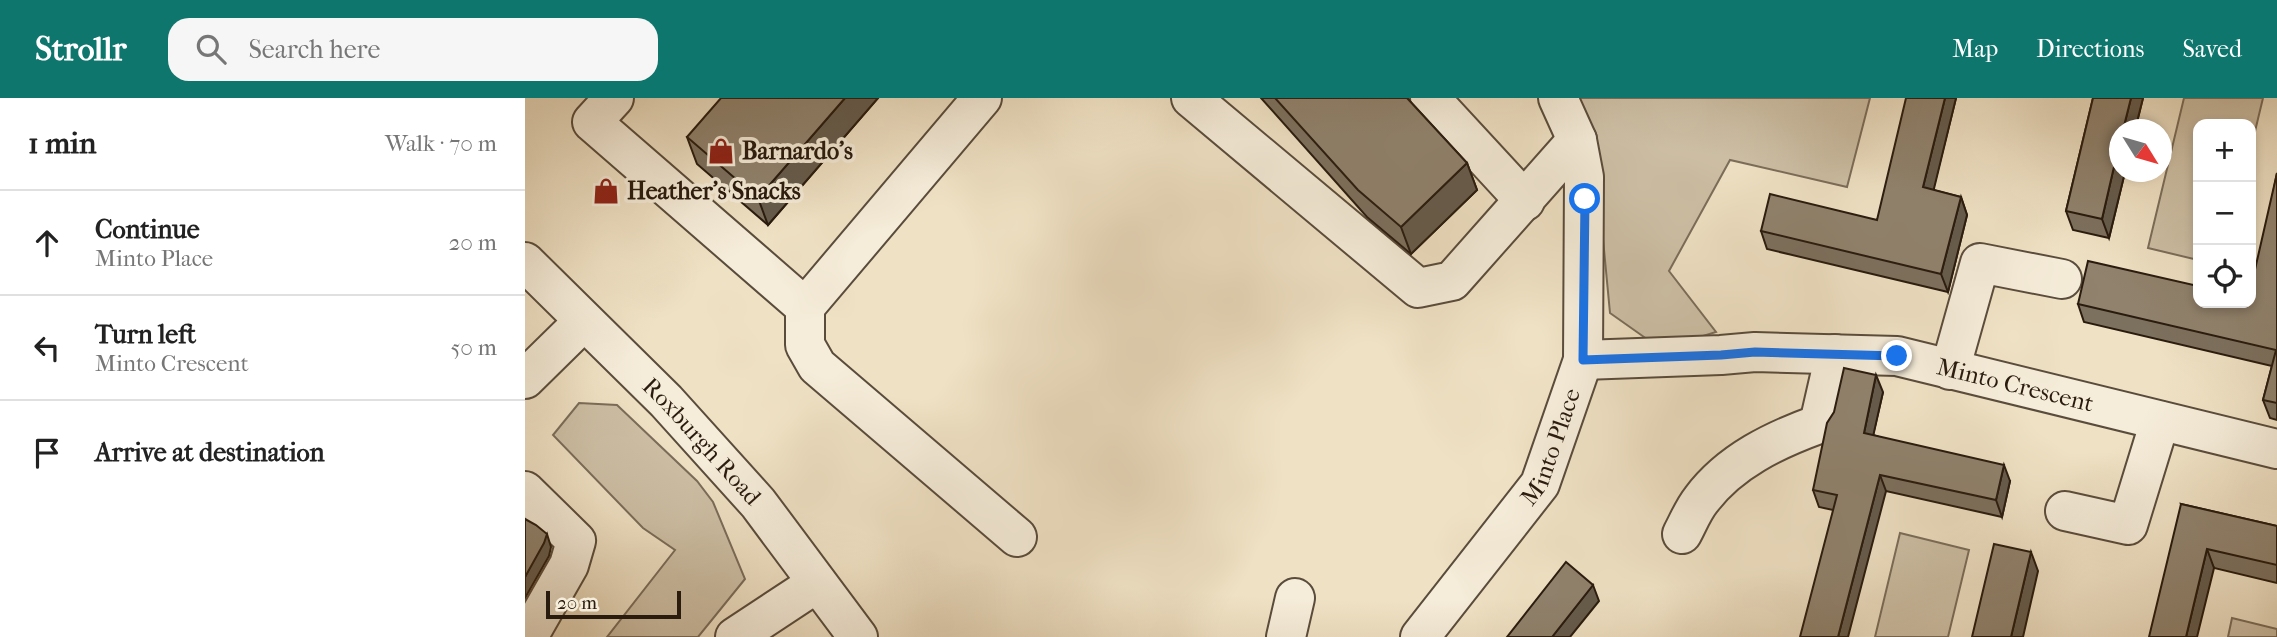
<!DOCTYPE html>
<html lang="en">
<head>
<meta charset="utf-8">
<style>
  body { margin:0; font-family:"IM FELL French Canon",serif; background:#f6f6f6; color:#222 }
  .controls { position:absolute; right:21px; top:21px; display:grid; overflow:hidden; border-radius:14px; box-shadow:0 4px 10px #0003 }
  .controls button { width:63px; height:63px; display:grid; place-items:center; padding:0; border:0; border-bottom:2px solid #e0e0e0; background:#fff; color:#222; font:35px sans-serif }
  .compass { position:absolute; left:1584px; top:21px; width:63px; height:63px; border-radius:50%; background:#fff; box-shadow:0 4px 10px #0003; rotate:127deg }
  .scale { position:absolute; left:21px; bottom:18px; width:135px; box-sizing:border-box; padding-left:7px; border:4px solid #291b0e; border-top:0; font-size:19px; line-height:24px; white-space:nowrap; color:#291b0e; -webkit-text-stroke:5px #f5ecd9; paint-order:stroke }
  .stop { position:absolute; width:21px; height:21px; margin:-16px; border:5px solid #1a73e8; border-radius:50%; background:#fff }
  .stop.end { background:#1a73e8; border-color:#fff; box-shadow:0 2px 7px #0008 }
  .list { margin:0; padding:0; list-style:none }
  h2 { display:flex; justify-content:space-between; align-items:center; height:91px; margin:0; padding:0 28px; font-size:30px }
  h2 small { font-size:23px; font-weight:400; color:#767676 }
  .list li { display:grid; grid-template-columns:46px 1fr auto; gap:21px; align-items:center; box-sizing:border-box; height:105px; padding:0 28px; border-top:2px solid #e0e0e0 }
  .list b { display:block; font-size:26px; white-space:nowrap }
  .list p { margin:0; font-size:23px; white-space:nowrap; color:#767676 }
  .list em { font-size:23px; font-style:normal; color:#767676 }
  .icon { flex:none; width:38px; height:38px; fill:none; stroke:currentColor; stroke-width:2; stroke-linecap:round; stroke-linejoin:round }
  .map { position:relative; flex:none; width:1752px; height:539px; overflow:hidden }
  header { display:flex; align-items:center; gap:42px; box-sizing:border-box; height:98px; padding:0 35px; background:#0f766e; color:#fff }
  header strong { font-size:33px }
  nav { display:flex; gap:38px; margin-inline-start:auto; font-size:24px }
  .search { width:490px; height:63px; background:#f6f6f6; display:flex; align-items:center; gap:18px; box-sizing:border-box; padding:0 24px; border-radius:21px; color:#767676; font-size:26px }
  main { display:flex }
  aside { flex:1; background:#fff }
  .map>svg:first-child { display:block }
  .green { fill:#cdbfa5; stroke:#7b6d5a; stroke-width:2 }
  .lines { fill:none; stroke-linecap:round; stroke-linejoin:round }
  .minor-casing { stroke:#5a4c3c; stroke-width:42 }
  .minor { stroke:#f5ecd9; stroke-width:38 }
  .wall { fill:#7c705e; stroke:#291b0e; stroke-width:2 }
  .shaded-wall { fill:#655b4c; stroke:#291b0e; stroke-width:2 }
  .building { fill:#90826d; stroke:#291b0e; stroke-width:2 }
  .route { stroke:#1a73e8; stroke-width:9 }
  .labels { text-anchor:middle; stroke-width:7; stroke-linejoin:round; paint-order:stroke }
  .poi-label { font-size:24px; font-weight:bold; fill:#291b0e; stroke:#f5ecd9; text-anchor:start }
  .street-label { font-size:24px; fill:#291b0e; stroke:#f5ecd9 }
</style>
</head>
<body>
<header>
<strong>Strollr</strong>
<div class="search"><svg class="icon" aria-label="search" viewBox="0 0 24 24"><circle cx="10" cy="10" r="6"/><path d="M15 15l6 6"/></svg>Search here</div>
<nav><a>Map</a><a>Directions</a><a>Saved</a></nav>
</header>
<main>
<aside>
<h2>1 min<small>Walk · 70 m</small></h2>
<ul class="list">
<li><svg class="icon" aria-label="ahead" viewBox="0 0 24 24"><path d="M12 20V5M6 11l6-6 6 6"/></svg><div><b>Continue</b><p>Minto Place</p></div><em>20 m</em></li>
<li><svg class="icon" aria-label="left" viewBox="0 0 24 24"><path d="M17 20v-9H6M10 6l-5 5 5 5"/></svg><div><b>Turn left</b><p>Minto Crescent</p></div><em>50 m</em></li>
<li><svg class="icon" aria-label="arrive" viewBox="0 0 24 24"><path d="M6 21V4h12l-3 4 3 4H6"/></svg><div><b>Arrive at destination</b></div></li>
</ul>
</aside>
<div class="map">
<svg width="1752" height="539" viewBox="0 0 1752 539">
  <rect width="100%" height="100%" fill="#efe1c4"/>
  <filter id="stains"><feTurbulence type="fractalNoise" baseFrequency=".00286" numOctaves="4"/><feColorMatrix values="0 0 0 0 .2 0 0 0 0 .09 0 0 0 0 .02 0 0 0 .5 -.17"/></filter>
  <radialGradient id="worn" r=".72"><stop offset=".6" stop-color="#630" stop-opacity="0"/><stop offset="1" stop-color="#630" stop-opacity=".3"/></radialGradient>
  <g class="green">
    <path d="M1045,0H1345L1322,89L1205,62L1144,173L1191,234L1136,251L1085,215L1076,120Z"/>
    <path d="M1659,0H1738L1726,50V26H1673V162L1623,150Z"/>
    <path d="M54,305L92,307L172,383L188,404L220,481L173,539H82L150,452L118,430L28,337Z"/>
    <path d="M1375,435L1444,452L1423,539H1350Z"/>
    <path d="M1707,520L1752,531V539H1703Z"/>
  </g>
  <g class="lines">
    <g class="minor-casing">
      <g id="minor">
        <path d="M89,0L67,24L280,209"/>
        <path d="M457,0L280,209V247L292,268L492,439"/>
        <path d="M666,0L893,190L927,183L1052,42"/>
        <path d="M905,0L1000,103"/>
        <path id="s1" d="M0,164L141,303L233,405L333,539"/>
        <path id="s2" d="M1058,262L1196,257L1230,254L1372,258L1752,351"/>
        <path d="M1425,272L1455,165L1537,181"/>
        <path d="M0,281L59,223"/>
        <path d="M0,393L51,443L44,467L3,539"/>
        <path d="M1540,413L1603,427L1635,323"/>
        <path d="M1157,436C1163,425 1168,412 1176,402C1205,363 1250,342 1294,326L1310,256"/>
        <path d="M210,539L292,485"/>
        <path d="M761,539L770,500"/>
        <path id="s3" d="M895,539L1015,386L1058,262L1059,79L1052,42L1033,0"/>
      </g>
    </g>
    <use href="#minor" class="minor"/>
  </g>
  <g class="wall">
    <path d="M353,0L243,127L172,66L162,39Z"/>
    <path d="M736,0H882L942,65L952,92L886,156L842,119Z"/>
    <path d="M1431,0L1408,92L1436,99L1442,117L1423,194L1242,151L1236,133L1352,122Z"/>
    <path d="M1568,0H1618L1610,32H1594V74H1600L1584,140L1548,132L1541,113Z"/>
    <path d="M1752,75V322L1745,320L1738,302L1747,268L1559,224L1553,206L1726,205Z"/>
    <path d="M1358,294L1348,337L1485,383L1477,419L1361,393L1308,412L1294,409L1288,392Z"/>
    <path d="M1656,406L1752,428V485L1689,470Z"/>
  </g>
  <g class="shaded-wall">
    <path d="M320,0H353L243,127L233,100Z"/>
    <path d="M1420,0H1431L1405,107L1398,89Z"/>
    <path d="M1606,0H1618L1610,32H1598Z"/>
    <path d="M1594,47V74H1600L1584,140L1577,121Z"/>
    <path d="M942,65L952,92L886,156L876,129Z"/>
    <path d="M1436,99L1442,117L1423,194L1416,176Z"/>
    <path d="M1351,277L1358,294L1345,352L1339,335Z"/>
    <path d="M1479,367L1485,383L1477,419L1471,402Z"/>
    <path d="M1355,377L1361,393L1323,539H1313Z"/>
    <path d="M22,436L26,449L24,458L0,500V479Z"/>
    <path d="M1682,451L1689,470L1672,539H1661Z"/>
    <path d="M1506,454L1513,473L1498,539H1486Z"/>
    <path d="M1068,487L1074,503L1045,539H1027Z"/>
  </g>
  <g class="building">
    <path d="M196,0H320L233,100L162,39Z"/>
    <path d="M750,0H882L942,65L876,129L833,92Z"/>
    <path d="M1381,0H1420L1398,89L1436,99L1416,176L1236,133L1245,96L1352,122Z"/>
    <path d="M1568,0H1606L1598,32H1594V47L1577,121L1541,113Z"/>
    <path d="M1752,75V305L1738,302L1751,252L1553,206L1563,163L1673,188V205H1726V189Z"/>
    <path d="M1319,270L1351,277L1339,335L1479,367L1471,402L1355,377L1313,539H1275L1312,397L1288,392L1302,325L1309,314Z"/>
    <path d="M1656,406L1752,428V467L1682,451L1661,539H1624Z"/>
    <path d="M0,421L11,427L22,436L19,445L0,479Z"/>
    <path d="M1469,446L1506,454L1486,539H1447Z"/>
    <path d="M1041,464L1068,487L1027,539H982Z"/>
  </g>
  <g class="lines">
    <path class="route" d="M1060,101L1058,262L1196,257L1230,254L1372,258"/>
  </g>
  <defs>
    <g id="shop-bare" transform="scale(2.1)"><path d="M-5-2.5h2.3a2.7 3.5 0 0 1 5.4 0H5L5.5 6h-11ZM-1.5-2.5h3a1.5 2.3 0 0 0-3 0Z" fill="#8f2418" stroke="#f5ecd9" stroke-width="2.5" paint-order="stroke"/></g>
  </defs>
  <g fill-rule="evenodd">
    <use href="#shop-bare" x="196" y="53"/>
    <use href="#shop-bare" x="81" y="93"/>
  </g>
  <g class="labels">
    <g class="poi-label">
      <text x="217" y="61">Barnardo's</text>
      <text x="102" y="101">Heather's Snacks</text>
    </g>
    <g class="street-label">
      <text dy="8" stroke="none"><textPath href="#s2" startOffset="436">Minto Crescent</textPath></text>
      <text dy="8" stroke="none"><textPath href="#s1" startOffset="252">Roxburgh Road</textPath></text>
      <text dy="8" stroke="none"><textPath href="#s3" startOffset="233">Minto Place</textPath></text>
    </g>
  </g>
  <rect width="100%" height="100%" filter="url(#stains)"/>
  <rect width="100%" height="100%" fill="url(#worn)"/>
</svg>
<div class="controls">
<button>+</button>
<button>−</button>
<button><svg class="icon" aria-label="locate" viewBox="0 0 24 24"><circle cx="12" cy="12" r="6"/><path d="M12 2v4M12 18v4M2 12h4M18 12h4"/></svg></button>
</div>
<svg class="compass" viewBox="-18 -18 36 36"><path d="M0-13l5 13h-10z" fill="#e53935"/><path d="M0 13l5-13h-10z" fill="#767676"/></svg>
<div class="scale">20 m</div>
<div class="stop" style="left:1060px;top:101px"></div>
<div class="stop end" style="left:1372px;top:258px"></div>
</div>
</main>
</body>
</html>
